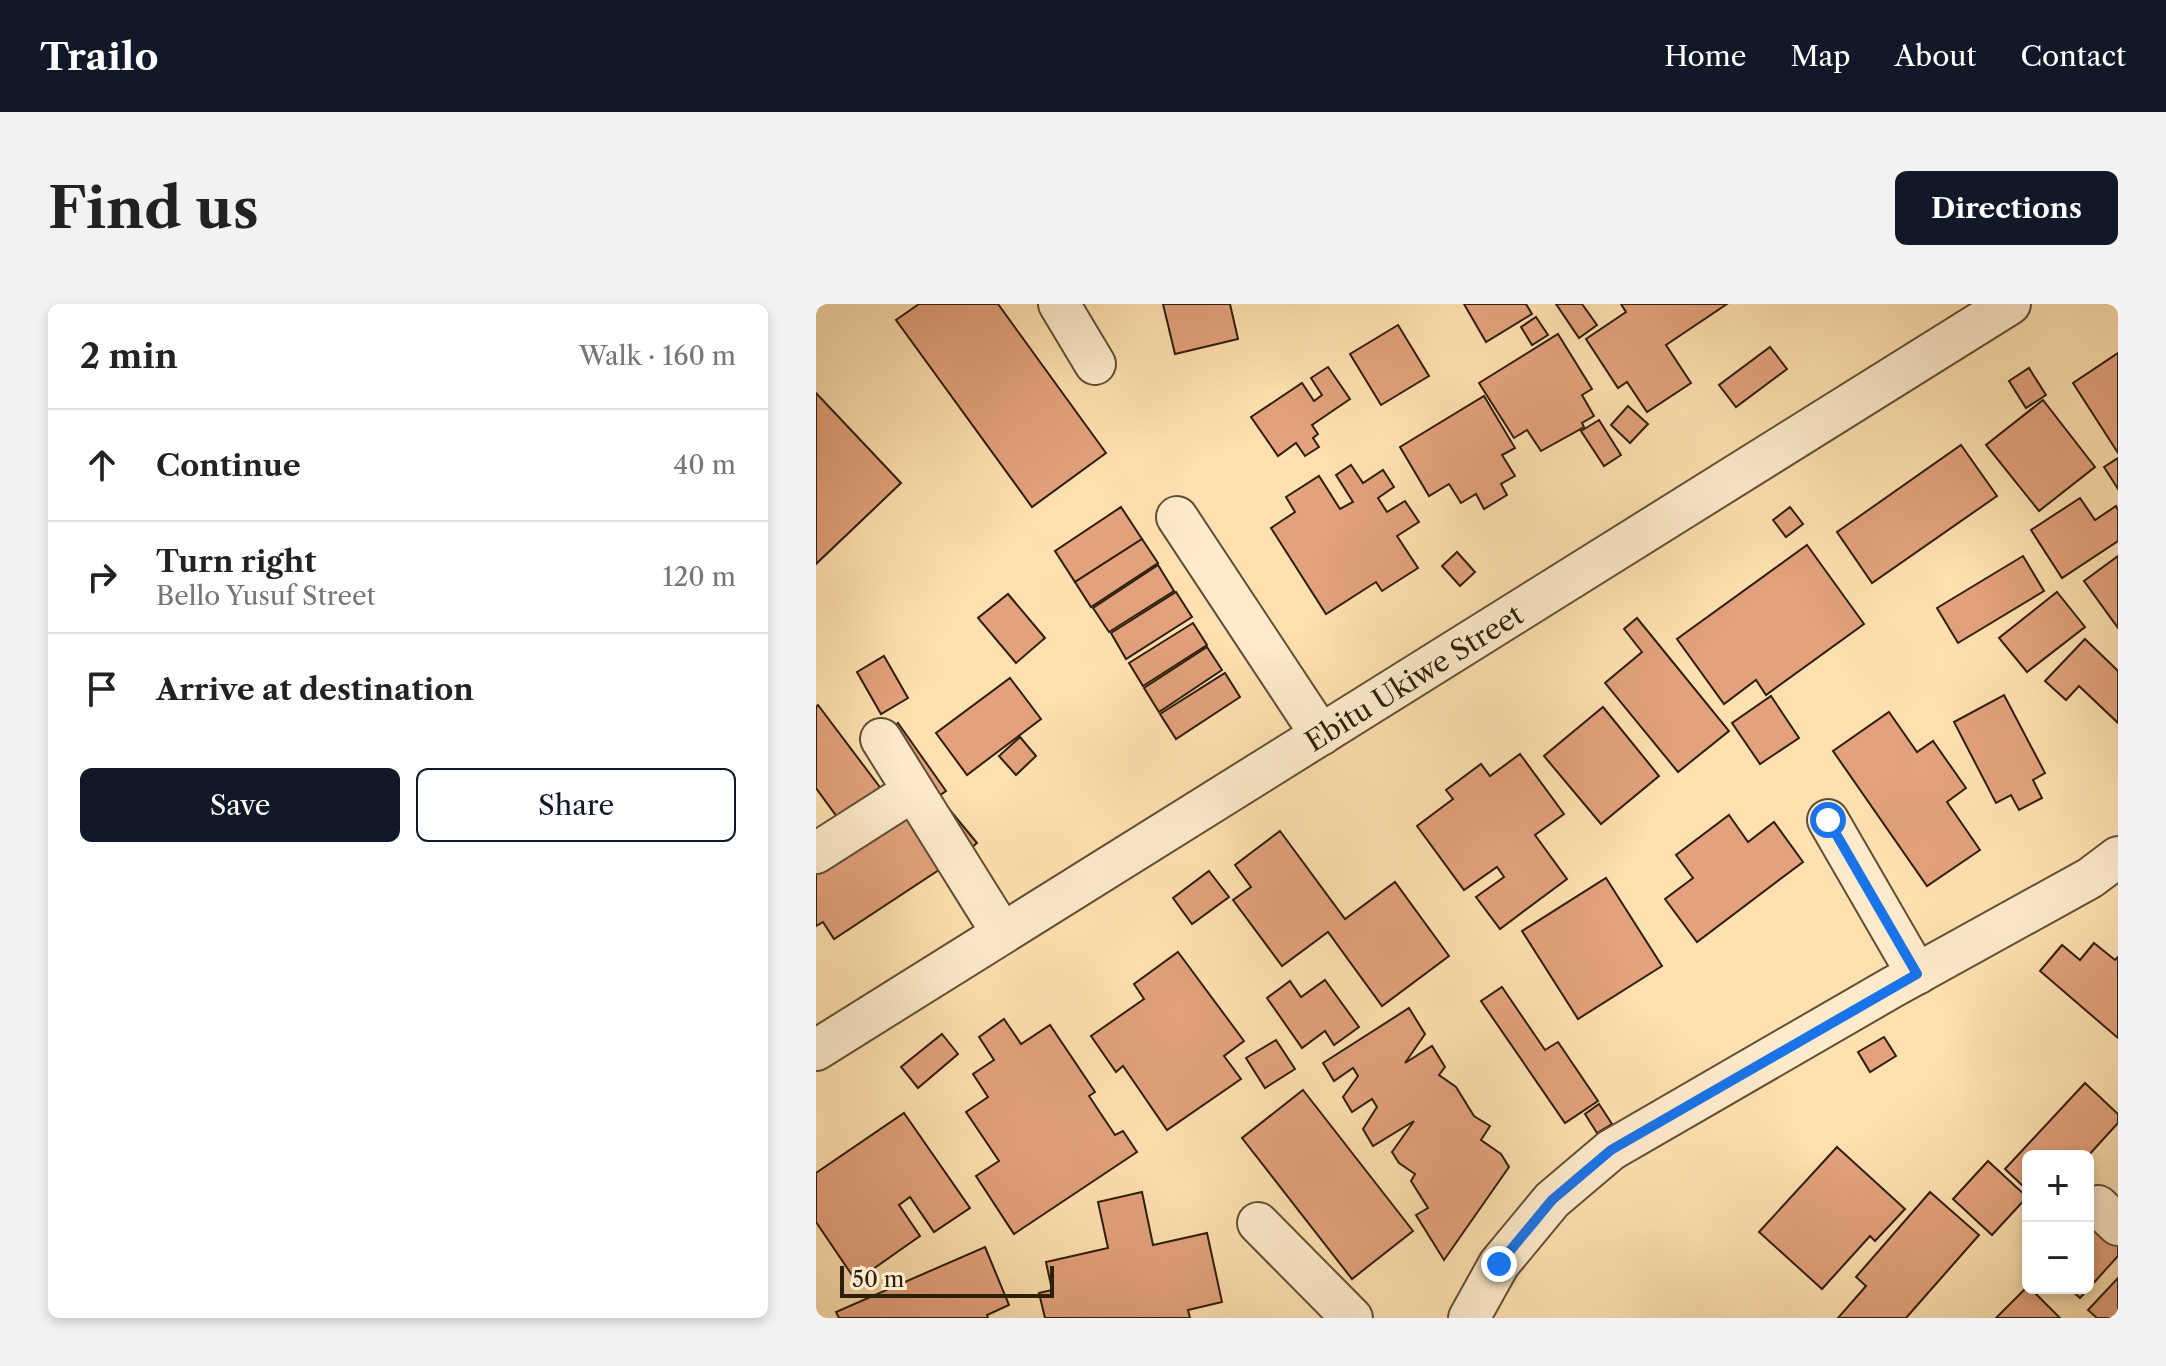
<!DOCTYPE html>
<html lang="en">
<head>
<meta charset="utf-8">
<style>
  body { margin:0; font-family:"Libre Caslon Text",serif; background:#f2f2f2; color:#222 }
  .controls { position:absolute; right:24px; bottom:24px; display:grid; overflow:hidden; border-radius:12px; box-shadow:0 4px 12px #0003 }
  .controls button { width:72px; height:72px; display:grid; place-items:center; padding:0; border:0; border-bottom:2px solid #e0e0e0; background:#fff; color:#222; font:40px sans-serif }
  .scale { position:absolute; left:24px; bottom:20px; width:214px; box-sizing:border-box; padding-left:8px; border:4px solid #2e1f09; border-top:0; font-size:22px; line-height:28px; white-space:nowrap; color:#2e1f09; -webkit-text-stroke:6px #feebcc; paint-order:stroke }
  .stop { position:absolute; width:24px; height:24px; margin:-18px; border:6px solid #1a73e8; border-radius:50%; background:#fff }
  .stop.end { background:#1a73e8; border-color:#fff; box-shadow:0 2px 8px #0008 }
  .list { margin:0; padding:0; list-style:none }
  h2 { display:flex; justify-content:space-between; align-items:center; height:104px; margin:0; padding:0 32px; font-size:34px }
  h2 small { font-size:26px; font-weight:400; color:#767676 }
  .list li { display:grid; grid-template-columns:52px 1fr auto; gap:24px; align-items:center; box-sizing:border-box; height:112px; padding:0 32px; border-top:2px solid #e0e0e0 }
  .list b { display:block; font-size:30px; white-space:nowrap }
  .list p { margin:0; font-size:26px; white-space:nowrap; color:#767676 }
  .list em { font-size:26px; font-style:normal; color:#767676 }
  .actions { display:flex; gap:16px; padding:24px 32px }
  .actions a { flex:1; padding:18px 0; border:2px solid #111827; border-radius:12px; text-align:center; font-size:28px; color:#111827 }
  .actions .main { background:#111827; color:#fff }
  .icon { flex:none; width:44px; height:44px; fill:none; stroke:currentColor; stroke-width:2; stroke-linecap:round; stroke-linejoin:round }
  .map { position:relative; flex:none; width:1302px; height:1014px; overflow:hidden; border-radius:12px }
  header { display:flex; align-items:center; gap:48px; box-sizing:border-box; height:112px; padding:0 40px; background:#111827; color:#fff }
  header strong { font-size:38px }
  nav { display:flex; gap:44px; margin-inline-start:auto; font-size:28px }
  .intro { display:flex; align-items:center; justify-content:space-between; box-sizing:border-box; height:192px; padding:0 48px }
  h1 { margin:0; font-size:56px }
  .button { padding:20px 36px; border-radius:12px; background:#111827; color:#fff; font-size:28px; font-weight:700 }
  main { display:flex; gap:48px; padding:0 48px }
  aside { flex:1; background:#fff; border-radius:12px; box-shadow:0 4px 12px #0003 }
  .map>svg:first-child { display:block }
  .building { fill:#e3a17d; stroke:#2e1f09; stroke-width:2 }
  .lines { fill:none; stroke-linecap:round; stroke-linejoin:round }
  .minor-casing { stroke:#624f33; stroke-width:44 }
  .minor { stroke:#feebcc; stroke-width:40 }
  .route { stroke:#1a73e8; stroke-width:10 }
  .labels { text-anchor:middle; stroke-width:6; stroke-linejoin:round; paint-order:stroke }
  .street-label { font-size:28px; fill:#2e1f09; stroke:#feebcc }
</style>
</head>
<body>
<header>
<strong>Trailo</strong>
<nav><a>Home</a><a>Map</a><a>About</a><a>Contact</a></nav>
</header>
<div class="intro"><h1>Find us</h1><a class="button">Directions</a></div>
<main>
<aside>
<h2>2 min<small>Walk · 160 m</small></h2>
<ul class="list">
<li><svg class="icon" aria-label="ahead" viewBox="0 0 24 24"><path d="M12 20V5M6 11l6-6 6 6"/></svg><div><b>Continue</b></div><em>40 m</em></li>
<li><svg class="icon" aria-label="right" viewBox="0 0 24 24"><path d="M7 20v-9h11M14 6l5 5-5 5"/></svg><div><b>Turn right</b><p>Bello Yusuf Street</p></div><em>120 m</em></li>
<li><svg class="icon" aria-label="arrive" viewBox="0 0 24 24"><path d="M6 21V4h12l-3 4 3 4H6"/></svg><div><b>Arrive at destination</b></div></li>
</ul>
<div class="actions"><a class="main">Save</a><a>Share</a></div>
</aside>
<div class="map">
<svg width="1302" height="1014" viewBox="0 0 1302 1014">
  <rect width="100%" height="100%" fill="#fee0b1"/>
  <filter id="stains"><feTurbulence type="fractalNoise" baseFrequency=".0025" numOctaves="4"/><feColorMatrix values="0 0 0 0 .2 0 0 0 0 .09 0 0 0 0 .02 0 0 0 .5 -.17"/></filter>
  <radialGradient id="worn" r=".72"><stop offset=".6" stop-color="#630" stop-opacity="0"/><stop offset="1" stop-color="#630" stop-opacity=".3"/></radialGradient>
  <g class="building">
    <path d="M103,0H182L290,149L216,203L80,16Z"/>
    <path d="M347,0H414L422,35L359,50Z"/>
    <path d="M648,0H710L716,10L670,38Z"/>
    <path d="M740,0H766L781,21L763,34Z"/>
    <path d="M805,0H911L850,41L875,79L831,108L811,78L802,84L770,35L810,8Z"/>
    <path d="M720,13L732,31L716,41L705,23Z"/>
    <path d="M582,21L613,72L565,101L534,50Z"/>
    <path d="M742,30L776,85L766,91L778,112L766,119L768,123L725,147L711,126L698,134L663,79Z"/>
    <path d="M954,43L971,65L920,103L903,81Z"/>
    <path d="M1302,49V149L1257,79Z"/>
    <path d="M512,63L534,95L496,121L502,130L497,134L503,143L489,152L480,139L462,152L435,113L486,79L498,97L506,91L495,74Z"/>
    <path d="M1213,64L1230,91L1210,104L1193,77Z"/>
    <path d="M0,89L85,179L0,260Z"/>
    <path d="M668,92L699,144L686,151L699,172L685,180L691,191L668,205L660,190L645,199L633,180L613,192L584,143Z"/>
    <path d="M1227,96L1279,163L1223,207L1170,141Z"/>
    <path d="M812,102L832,120L814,139L795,121Z"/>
    <path d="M783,116L805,151L788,162L765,127Z"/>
    <path d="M1145,141L1181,192L1056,279L1021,228Z"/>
    <path d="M1302,154V185L1288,163Z"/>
    <path d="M535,161L547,179L567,166L578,183L562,194L571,208L589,197L603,218L581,232L602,264L566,287L560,278L510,310L455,224L479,208L470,193L503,172L524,205L537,198L520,171Z"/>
    <path d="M1264,194L1279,216L1300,202L1302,206V237L1246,274L1215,226Z"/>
    <path d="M305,203L326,235L259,278L239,247Z"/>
    <path d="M974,203L987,220L970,233L957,216Z"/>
    <path d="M326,235L342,259L275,303L259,278Z"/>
    <path d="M991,241L1048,320L950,391L940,376L908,400L861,335Z"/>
    <path d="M641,248L659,268L644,282L626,262Z"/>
    <path d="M1207,252L1228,287L1142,339L1121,304Z"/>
    <path d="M1302,252V324L1268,277Z"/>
    <path d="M342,261L358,287L293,328L277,304Z"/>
    <path d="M360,288L376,313L310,355L295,329Z"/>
    <path d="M1241,288L1269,323L1211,368L1183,334Z"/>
    <path d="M192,290L229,334L200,359L162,314Z"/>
    <path d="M821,314L913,427L862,468L789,379L826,348L808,325Z"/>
    <path d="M377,319L391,341L327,382L313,359Z"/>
    <path d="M1269,335L1302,367V419L1263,382L1250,396L1229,377Z"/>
    <path d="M391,343L406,366L343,408L328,384Z"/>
    <path d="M68,352L92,394L65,410L41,368Z"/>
    <path d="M409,369L424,393L360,435L344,410Z"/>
    <path d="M194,374L225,415L151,471L120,429Z"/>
    <path d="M1188,391L1229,469L1217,476L1226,494L1203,506L1195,491L1180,499L1138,418Z"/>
    <path d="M955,392L983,434L944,460L916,419Z"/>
    <path d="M2,401L66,486L24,517L0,484V403Z"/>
    <path d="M787,403L843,472L785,520L728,452Z"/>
    <path d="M1073,408L1101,448L1117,437L1150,484L1131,498L1164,546L1111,582L1017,447Z"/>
    <path d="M82,419L130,487L111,500L64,432Z"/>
    <path d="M204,433L220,452L200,471L183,452Z"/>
    <path d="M704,450L748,510L719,531L751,575L684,625L660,593L688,573L681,563L648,586L601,522L637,495L630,486L665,460L674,472Z"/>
    <path d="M97,499L135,558L18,635L7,618L0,622V563Z"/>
    <path d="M133,505L161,539L146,552L118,517Z"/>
    <path d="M913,511L932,538L958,518L987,558L881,638L849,595L877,574L860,551Z"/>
    <path d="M464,527L529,615L579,578L633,652L566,702L512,628L466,662L417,596L435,583L419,561Z"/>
    <path d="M393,567L413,593L376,620L357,594Z"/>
    <path d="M790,574L846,662L762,715L706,627Z"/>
    <path d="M1278,639L1299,656L1302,653V734L1224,667L1246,641L1264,656Z"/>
    <path d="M362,648L428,737L408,752L425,775L351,826L307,762L300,768L275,732L328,695L318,680Z"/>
    <path d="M509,676L543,723L518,741L509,727L486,744L451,694L474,677L485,693Z"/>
    <path d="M686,683L729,746L742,738L782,797L749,819L665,697Z"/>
    <path d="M593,704L609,730L589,759L616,742L629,763L623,771L640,783L658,812L674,822L665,836L685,850L693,863L628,956L600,911L612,904L595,877L599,870L583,859L576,848L598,817L557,842L547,825L561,803L556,795L536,808L527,793L542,772L537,764L518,777L507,759Z"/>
    <path d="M188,715L205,740L234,721L279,788L273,792L299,831L307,827L321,848L198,930L160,872L183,857L150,808L172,793L157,770L178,756L163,733Z"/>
    <path d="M126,730L142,750L102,784L85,763Z"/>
    <path d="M1068,733L1080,752L1054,768L1042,748Z"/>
    <path d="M460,736L479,765L449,784L430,754Z"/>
    <path d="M1269,779L1302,810V819L1272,852H1212V887L1189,865Z"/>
    <path d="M487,786L597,927L536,975L426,834Z"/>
    <path d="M783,800L796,820L781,829L769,810Z"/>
    <path d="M88,809L154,904L118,928L94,893L83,901L104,932L40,977L0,918V869Z"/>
    <path d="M1021,843L1089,905L1059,937L1054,932L1006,985L943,928Z"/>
    <path d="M1172,857L1211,893L1176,931L1137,895Z"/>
    <path d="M326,888L337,941L391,929L406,998L372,1006L374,1014H229L223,989L236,986L230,958L292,944L282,898Z"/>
    <path d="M1114,888L1163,931L1090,1014H1022L1050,982L1040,973Z"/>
    <path d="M1272,902L1302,930V952L1264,994L1253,984H1272Z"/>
    <path d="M169,943L193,1001L171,1011L172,1014H23L20,1008Z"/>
    <path d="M1302,974V1011L1299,1014H1281L1272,1006Z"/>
    <path d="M1212,982L1244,1014H1180Z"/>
  </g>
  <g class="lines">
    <g class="minor-casing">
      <g id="minor">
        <path d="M243,0L279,60"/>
        <path d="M361,213L505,431"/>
        <path d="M65,435L186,629"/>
        <path d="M1012,516L1101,670"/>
        <path d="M0,549L97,487"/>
        <path d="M0,746L1194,0"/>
        <path d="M1282,902L1302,921"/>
        <path d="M442,919L536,1014"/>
        <path d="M653,1014L683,960L736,896L795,846L1075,684L1274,574L1302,553"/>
      </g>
    </g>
    <use href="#minor" class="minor"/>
  </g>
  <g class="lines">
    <path class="route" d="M683,960L736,896L795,846L1101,670L1012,516"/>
  </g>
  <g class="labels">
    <g class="street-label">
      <text transform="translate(598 374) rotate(-32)" y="10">Ebitu Ukiwe Street</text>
    </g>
  </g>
  <rect width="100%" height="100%" filter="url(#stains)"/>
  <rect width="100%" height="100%" fill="url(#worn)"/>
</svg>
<div class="controls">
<button>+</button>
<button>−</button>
</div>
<div class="scale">50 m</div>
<div class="stop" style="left:1012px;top:516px"></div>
<div class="stop end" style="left:683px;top:960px"></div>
</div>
</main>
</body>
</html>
